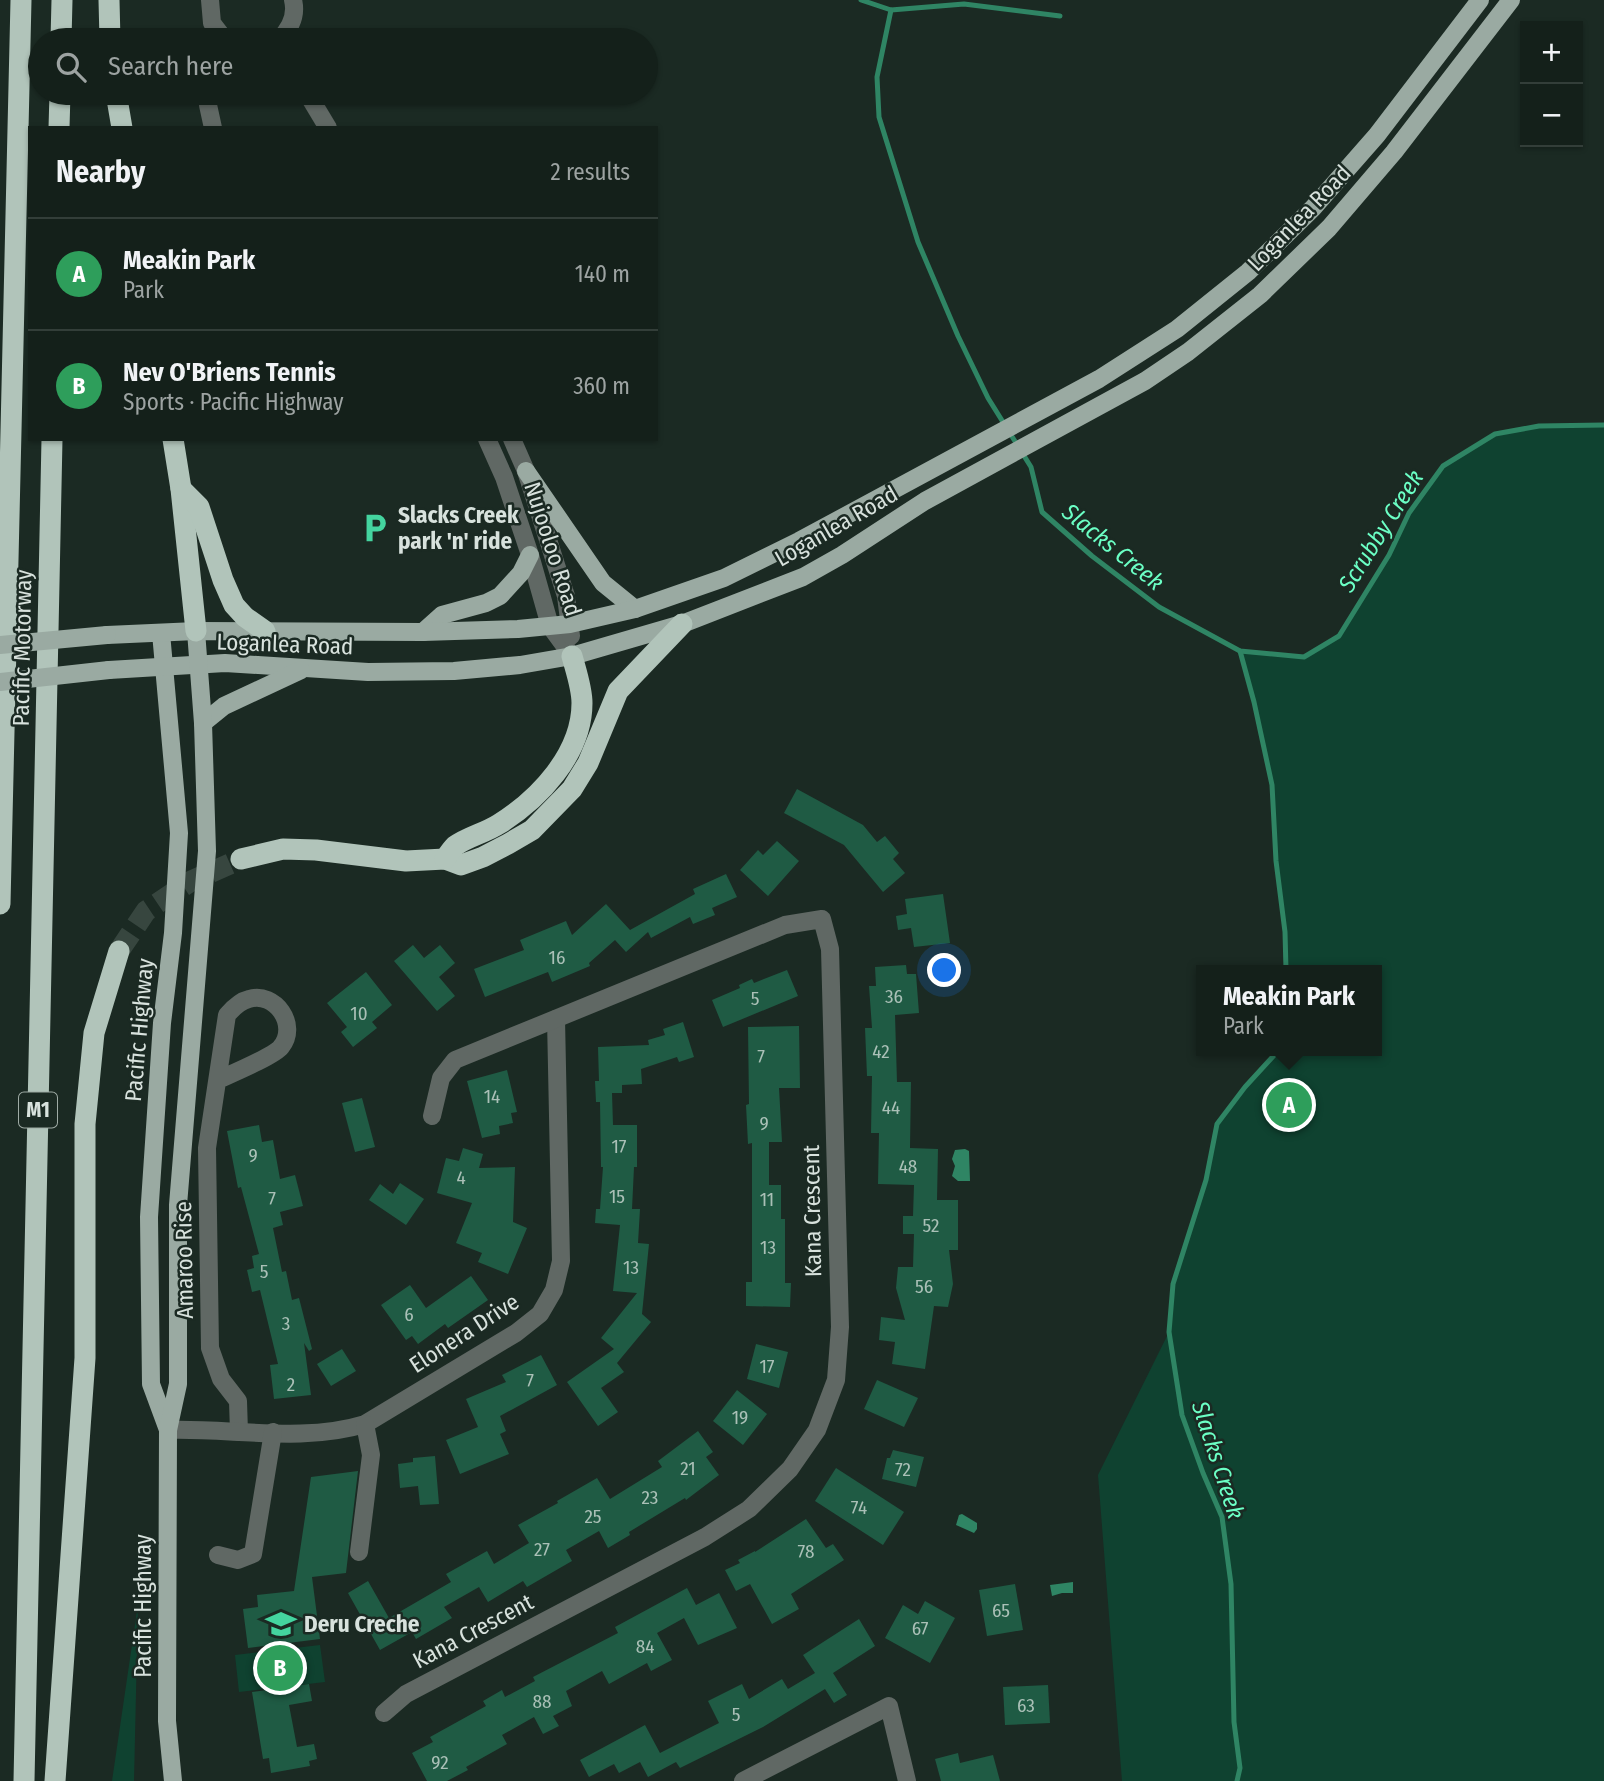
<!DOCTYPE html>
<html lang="en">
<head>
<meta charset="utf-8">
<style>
  body { margin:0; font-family:"Fira Sans Condensed",sans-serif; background:#212d27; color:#f1f3f6 }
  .controls { position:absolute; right:21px; top:21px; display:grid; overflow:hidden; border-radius:0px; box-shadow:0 2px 5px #0004 }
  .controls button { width:63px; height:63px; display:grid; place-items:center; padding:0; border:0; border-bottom:2px solid #333e39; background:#14201a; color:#f1f3f6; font:35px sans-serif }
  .you { position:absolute; left:945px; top:971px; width:24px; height:24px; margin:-18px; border:5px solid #fff; border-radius:50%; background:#1a73e8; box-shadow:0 0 0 10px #1a73e833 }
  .badge { display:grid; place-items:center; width:46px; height:46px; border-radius:50%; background:#44d49f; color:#fff; font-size:23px; font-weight:700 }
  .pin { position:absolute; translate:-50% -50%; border:4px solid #fff; box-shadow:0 2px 7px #0006 }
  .popup { position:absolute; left:1196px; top:965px; width:186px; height:91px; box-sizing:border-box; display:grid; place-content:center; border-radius:0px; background:#14201a; filter:drop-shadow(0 2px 5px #0005); font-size:23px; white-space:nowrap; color:#9da3a2 }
  .popup b { font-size:26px; color:#f1f3f6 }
  .popup::after { content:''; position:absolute; left:50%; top:100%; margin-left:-14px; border:14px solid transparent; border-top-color:#14201a }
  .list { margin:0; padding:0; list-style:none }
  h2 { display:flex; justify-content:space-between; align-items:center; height:91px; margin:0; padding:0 28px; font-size:30px }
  h2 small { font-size:23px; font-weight:400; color:#9da3a2 }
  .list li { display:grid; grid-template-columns:46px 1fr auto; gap:21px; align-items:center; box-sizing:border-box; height:112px; padding:0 28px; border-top:2px solid #333e39 }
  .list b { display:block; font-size:26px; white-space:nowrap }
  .list p { margin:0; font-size:23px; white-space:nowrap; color:#9da3a2 }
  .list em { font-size:23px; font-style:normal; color:#9da3a2 }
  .icon { flex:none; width:38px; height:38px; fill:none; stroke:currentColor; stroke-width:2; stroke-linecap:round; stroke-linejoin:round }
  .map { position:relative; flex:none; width:1604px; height:1781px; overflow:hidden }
  .search { position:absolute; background:#14201a; box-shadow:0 2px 5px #0004; left:28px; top:28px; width:630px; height:77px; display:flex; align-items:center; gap:18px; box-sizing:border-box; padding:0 24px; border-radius:38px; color:#9da3a2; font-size:26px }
  .panel { position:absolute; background:#14201a; box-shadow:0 2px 5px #0004; left:28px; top:126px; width:630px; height:315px; border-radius:0px }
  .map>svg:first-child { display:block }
  .green { fill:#0f4230 }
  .water { fill:#2f8564 }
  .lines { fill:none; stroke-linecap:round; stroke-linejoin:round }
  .stream { stroke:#2f8564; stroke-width:5 }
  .building { fill:#1f5b44 }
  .highway-tunnel { stroke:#37463f; stroke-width:21; stroke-dasharray:21 10; stroke-linecap:butt }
  .minor { stroke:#606864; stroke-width:18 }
  .major { stroke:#9aaaa2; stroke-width:18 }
  .highway { stroke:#b1c4ba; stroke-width:21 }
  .major-bridge { stroke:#9aaaa2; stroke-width:18 }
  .labels { text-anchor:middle; stroke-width:5; stroke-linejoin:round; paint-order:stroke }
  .number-label { font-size:19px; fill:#aac0b7 }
  .shield { fill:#1b2a23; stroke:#9faba5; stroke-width:2 }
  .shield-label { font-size:21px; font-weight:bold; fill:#d8e2dd }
  .street-label { font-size:23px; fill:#d8e2dd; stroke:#1b2a23 }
  .poi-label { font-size:23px; font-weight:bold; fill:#d8e2dd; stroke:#1b2a23; text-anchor:start }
  .water-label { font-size:24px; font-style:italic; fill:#6bffc5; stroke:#1b2a23 }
</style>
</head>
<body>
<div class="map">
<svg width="1604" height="1781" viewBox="0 0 1604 1781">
  <rect width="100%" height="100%" fill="#1b2a23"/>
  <g class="green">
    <path d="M1604,425V1781H1122L1098,1475L1169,1332L1173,1284L1206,1180L1217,1124L1245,1087L1278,1051H1376V970H1286L1285,932L1276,861L1272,785L1254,702L1240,651L1304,657L1339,636L1389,555L1409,513L1443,466L1495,434L1539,426Z"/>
    <path d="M138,1604L134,1781H112Z"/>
    <path d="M320,1645L325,1682L239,1692L235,1655Z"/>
  </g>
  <g class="water">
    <path d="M965,1149L969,1151L970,1181H958L952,1176L955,1166L952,1159L955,1150Z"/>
    <path d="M962,1514L977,1523V1529L974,1533L956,1525L959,1515Z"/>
    <path d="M1073,1582V1593H1062L1052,1596L1050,1585Z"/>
  </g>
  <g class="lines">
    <g class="stream">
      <path d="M861,0L891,10L964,4L1060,16"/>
      <path d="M891,10L877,77L879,117L918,242L958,336L988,398L1031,467L1042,512L1092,556L1159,607L1240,651L1304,657L1339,636L1389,555L1409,513L1443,466L1495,434L1539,426L1604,425"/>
      <path d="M1240,651L1254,702L1272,785L1276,861L1285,932L1286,970"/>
      <path d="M1237,1781L1240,1768L1234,1722L1231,1584L1222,1517L1203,1473L1182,1415L1169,1332L1173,1284L1206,1180L1217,1124L1245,1087L1278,1051"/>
    </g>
  </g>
  <g class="building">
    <path d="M797,789L863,825L877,842L885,836L899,853L893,859L905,873L883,892L844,845L784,813Z"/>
    <path d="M777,841L799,861L768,896L740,870L758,850L763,855Z"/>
    <path d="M726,874L737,897L712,908L715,915L693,924L690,917L651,938L648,932L626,952L615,940L589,963L590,966L552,982L548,972L485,997L474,969L524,950L520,940L566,921L572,935L606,904L630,930L695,894L693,889Z"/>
    <path d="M943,894L950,943L914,947L911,928L898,930L896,916L907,914L905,899Z"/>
    <path d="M413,945L424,958L440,945L455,963L439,977L455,996L437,1011L394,961Z"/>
    <path d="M906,965L907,974H916L919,1013L895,1015L897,1082H911L910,1148L938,1149L937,1200H958V1250H949L953,1284L948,1307L934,1306L925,1369L892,1364L895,1342L879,1340L881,1317L905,1320L896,1288L898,1267H913L914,1234H903V1216H913L914,1185L878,1184L879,1133H871L872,1076H867L865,1028H872L869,986H876L875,967Z"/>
    <path d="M787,970L798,996L723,1027L712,1000L740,988L739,985L752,979L754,983Z"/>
    <path d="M366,972L392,1005L372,1022L377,1028L353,1047L341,1032L347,1027L327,1003Z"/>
    <path d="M683,1022L694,1057L679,1062L677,1057L641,1069L642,1084L622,1085V1093H612L613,1125H637V1167H634L632,1209H640L638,1243L649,1244L642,1314L651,1322L617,1363L624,1372L601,1388L618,1412L598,1426L567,1382L614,1349L601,1338L637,1293L613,1291L620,1225L595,1223L596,1209H600L603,1167H601L600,1102H596L595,1081H599L598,1047L649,1045L648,1040L665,1035L663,1029Z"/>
    <path d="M799,1026L800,1088H779L782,1142H769V1185H781V1219H785V1283H791L790,1307L746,1306V1282H752V1143L748,1144L746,1105L749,1104L748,1027Z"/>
    <path d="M507,1070L517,1112L511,1113L513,1123L499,1126L500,1134L482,1138L467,1081Z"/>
    <path d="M362,1098L375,1147L355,1152L342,1103Z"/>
    <path d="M259,1125L262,1142L273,1140L280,1179L295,1175L303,1206L280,1212L283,1225L273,1228L282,1272L286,1271L292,1300L299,1298L312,1349L309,1351L304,1343L311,1395L274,1399L270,1365L278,1364L260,1290L252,1292L247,1270L254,1268L252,1256L259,1254L241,1187L238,1188L227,1131Z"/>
    <path d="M463,1148L483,1154L479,1168L515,1167L513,1222L527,1228L508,1274L478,1262L482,1253L456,1243L472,1203L437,1193L446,1158L459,1161Z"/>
    <path d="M400,1183L424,1199L406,1225L369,1200L380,1184L393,1194Z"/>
    <path d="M471,1276L488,1300L448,1328L445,1324L418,1344L412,1336L406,1340L381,1305L410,1285L426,1308Z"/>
    <path d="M756,1344L788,1352L779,1388L747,1379Z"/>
    <path d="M342,1349L356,1371L331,1386L317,1364Z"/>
    <path d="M541,1355L557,1385L500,1416L506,1431L500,1434L509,1454L460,1474L446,1440L478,1427L466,1399L506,1382L502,1375Z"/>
    <path d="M877,1380L918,1398L904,1427L864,1409Z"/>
    <path d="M737,1390L767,1414L743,1445L713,1421Z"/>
    <path d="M698,1431L713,1452L706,1457L719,1475L686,1500L685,1498L629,1532L630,1535L608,1548L599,1531L566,1550L572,1561L527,1587L523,1581L488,1602L479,1587L444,1607L452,1618L416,1639L412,1632L380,1650L348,1593L368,1581L389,1618L451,1582L446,1574L487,1551L494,1564L529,1543L518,1525L558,1503L557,1501L597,1478L610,1499L662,1467L658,1461Z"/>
    <path d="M893,1450L924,1457L916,1487L882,1479L887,1458H890Z"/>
    <path d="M435,1456L439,1504L420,1505L418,1486L400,1488L398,1464L413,1462V1458Z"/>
    <path d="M836,1468L904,1512L883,1545L815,1501Z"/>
    <path d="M358,1471L346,1573L312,1577L320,1639L248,1648L243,1609L258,1607L257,1595L294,1591L311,1477Z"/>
    <path d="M806,1519L826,1548L833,1544L844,1560L791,1594L799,1609L772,1624L750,1584L736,1591L725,1570L740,1563L738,1560L755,1551V1552Z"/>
    <path d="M1015,1584L1023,1630L987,1636L979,1590Z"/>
    <path d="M687,1588L696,1605L719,1593L737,1628L698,1645L684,1618L657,1633L672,1660L651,1671L647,1663L609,1684L602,1671L566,1691L572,1706L553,1716L559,1726L543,1734L534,1717L502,1735L507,1744L466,1767L468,1770L447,1781H427L412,1753L433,1742L430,1737L486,1706L483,1701L502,1690L505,1697L535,1681L533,1677L618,1633L615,1627Z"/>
    <path d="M925,1601L955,1618L930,1663L885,1638L903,1605L918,1614Z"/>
    <path d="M859,1619L875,1646L833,1673L847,1695L834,1703L825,1689L763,1727L680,1768L676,1762L648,1777L640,1762L619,1773L614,1764L589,1777L580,1760L645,1725L660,1753L719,1723L708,1701L742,1684L749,1699L782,1679L788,1689L815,1673L803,1655Z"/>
    <path d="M309,1684L312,1701L289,1705L297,1747L314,1744L317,1759L309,1761L310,1766L271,1773L269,1758L263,1759L252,1692Z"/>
    <path d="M1048,1685L1050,1723L1005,1725L1003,1687Z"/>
    <path d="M958,1753L960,1763L993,1755L1000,1781H941L935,1759Z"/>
  </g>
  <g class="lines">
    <path class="highway-tunnel" d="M119,951L146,911L191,881L241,859"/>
    <g class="minor">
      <path d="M210,0L212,23L225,40"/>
      <path d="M279,40C290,29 297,16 293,0"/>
      <path d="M209,93L208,105L213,128"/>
      <path d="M307,93L328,128"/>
      <path d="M487,439L504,477L530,555L550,626L572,656"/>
      <path d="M512,439L526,471L566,596L571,636"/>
      <path d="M218,1080C231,1074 274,1056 281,1047C299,1025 275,991 249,999C240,1001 233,1008 227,1015L207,1148L210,1348L221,1379L238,1401L239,1432"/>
      <path d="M168,1430C232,1428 303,1443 365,1424L516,1333L540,1314L554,1290L561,1261L556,1019"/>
      <path d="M359,1552L371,1455L365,1424"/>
      <path d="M218,1555L238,1560L253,1554L273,1432"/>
      <path d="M384,1713L406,1694L705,1537L749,1509L790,1469L817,1430L836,1380L840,1327L830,949L822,919L785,925L455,1060L441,1078L432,1116"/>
      <path d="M743,1781L889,1706L907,1781"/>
    </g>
    <g class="major">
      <path d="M526,471L603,583L635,609"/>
      <path d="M423,632L442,615L486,603L500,596L521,573L530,555"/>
      <path d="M161,633L179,833L173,933L162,1023L149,1217L151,1384L168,1430"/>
      <path d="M107,635L196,631L423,632L518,629L570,624L635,609L724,578L799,541L1099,379L1177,329L1248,272L1313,208L1377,135L1480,0"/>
      <path d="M109,670L225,663L368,672L454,671L520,665L572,656L682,624L803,577L842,555L925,501L1145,381L1188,352L1260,295L1329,228L1394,152L1511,0"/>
      <path d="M203,723L224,706L301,670"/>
      <path d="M173,1781L167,1721L168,1430L178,1384V1205L207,851L203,723L196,631"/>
    </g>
    <g class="highway">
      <path d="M109,0L110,40"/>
      <path d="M61,40L62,0"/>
      <path d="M116,93L122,128"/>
      <path d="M59,128L60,93"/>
      <path d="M173,439L181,489L196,631"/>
      <path d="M181,489L199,507L223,580L234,605L245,617L265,631"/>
      <path d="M241,859L283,849L316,850L406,861L445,859L461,865L483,857L508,844L532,830L572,789L588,763L618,691L682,624"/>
      <path d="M445,859C448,855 451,850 455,846C467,837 485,833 499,824C539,799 582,754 582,703C582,688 576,671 572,656"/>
      <path d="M0,904L21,0"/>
      <path d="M24,1781L52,439"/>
      <path d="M55,1781L85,1358V1124L94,1033L119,951"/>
    </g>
    <g class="major-bridge">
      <path d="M0,645L107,635"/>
      <path d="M0,682L109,670"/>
    </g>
  </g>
  <defs>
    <g id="parking-bare" transform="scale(2.415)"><path d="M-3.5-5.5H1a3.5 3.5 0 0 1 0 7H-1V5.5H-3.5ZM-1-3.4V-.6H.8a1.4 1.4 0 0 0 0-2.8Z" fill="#44d49f" stroke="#1b2a23" stroke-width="2.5" paint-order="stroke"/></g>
    <g id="school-bare" transform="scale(2.415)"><path d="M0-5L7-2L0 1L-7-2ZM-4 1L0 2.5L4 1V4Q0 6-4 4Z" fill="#44d49f" stroke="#1b2a23" stroke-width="2.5" paint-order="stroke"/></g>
  </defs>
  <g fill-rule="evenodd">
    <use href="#parking-bare" x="375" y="528"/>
    <use href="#school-bare" x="281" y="1624"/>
  </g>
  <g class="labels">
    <g class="number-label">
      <text x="557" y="964">16</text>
      <text x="894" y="1003">36</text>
      <text x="755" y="1005">5</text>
      <text x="359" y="1020">10</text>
      <text x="881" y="1058">42</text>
      <text x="761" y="1063">7</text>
      <text x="492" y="1103">14</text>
      <text x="891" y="1114">44</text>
      <text x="764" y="1130">9</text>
      <text x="619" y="1153">17</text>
      <text x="253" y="1162">9</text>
      <text x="908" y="1173">48</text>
      <text x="461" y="1184">4</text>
      <text x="617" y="1203">15</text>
      <text x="272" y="1205">7</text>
      <text x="767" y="1206">11</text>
      <text x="931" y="1232">52</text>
      <text x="768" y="1254">13</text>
      <text x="631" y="1274">13</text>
      <text x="264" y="1278">5</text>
      <text x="924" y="1293">56</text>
      <text x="409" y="1321">6</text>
      <text x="286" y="1330">3</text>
      <text x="767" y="1373">17</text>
      <text x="530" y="1387">7</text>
      <text x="291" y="1391">2</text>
      <text x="740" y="1424">19</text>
      <text x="688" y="1475">21</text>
      <text x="903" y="1476">72</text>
      <text x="650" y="1504">23</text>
      <text x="859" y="1514">74</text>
      <text x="593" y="1523">25</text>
      <text x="542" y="1556">27</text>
      <text x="806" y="1558">78</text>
      <text x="1001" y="1617">65</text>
      <text x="920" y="1635">67</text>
      <text x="645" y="1653">84</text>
      <text x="542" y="1708">88</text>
      <text x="1026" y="1712">63</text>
      <text x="736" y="1721">5</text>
      <text x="440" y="1769">92</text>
    </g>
    <rect class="shield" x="19" y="1092.5" width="38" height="35" rx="5"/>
    <g class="shield-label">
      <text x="38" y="1117">M1</text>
    </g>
    <g class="street-label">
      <text transform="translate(1299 218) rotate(-46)" y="8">Loganlea Road</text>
      <text transform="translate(836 526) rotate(-30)" y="8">Loganlea Road</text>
      <text transform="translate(553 549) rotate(72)" y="8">Nujooloo Road</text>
      <text transform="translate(285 644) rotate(2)" y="8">Loganlea Road</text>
      <text transform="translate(22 648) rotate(-89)" y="8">Pacific Motorway</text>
      <text transform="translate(139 1030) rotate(-85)" y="8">Pacific Highway</text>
      <text transform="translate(812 1211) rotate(-91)" y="8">Kana Crescent</text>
      <text transform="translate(184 1260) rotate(-91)" y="8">Amaroo Rise</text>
      <text transform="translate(464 1333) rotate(-33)" y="8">Elonera Drive</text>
      <text transform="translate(143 1606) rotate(-90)" y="8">Pacific Highway</text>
      <text transform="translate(473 1631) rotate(-28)" y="8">Kana Crescent</text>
    </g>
    <g class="poi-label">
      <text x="398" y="523">Slacks Creek<tspan x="398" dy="26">park 'n' ride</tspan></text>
      <text x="304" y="1632">Deru Creche</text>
    </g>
    <g class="water-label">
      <text transform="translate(1381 531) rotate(-58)" y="8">Scrubby Creek</text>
      <text transform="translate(1113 547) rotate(39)" y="8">Slacks Creek</text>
      <text transform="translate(1218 1460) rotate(72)" y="8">Slacks Creek</text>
    </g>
  </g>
</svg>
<div class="controls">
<button>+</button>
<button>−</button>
</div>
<div class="you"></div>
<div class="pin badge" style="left:1289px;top:1105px;background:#2e9e5b">A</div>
<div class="popup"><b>Meakin Park</b>Park</div>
<div class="pin badge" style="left:280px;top:1668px;background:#2e9e5b">B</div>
<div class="search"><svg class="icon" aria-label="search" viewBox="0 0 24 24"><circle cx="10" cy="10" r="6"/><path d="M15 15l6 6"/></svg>Search here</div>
<section class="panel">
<h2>Nearby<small>2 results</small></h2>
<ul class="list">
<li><span class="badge" style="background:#2e9e5b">A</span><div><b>Meakin Park</b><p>Park</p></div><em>140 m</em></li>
<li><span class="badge" style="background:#2e9e5b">B</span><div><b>Nev O'Briens Tennis</b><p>Sports · Pacific Highway</p></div><em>360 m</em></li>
</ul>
</section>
</div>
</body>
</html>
